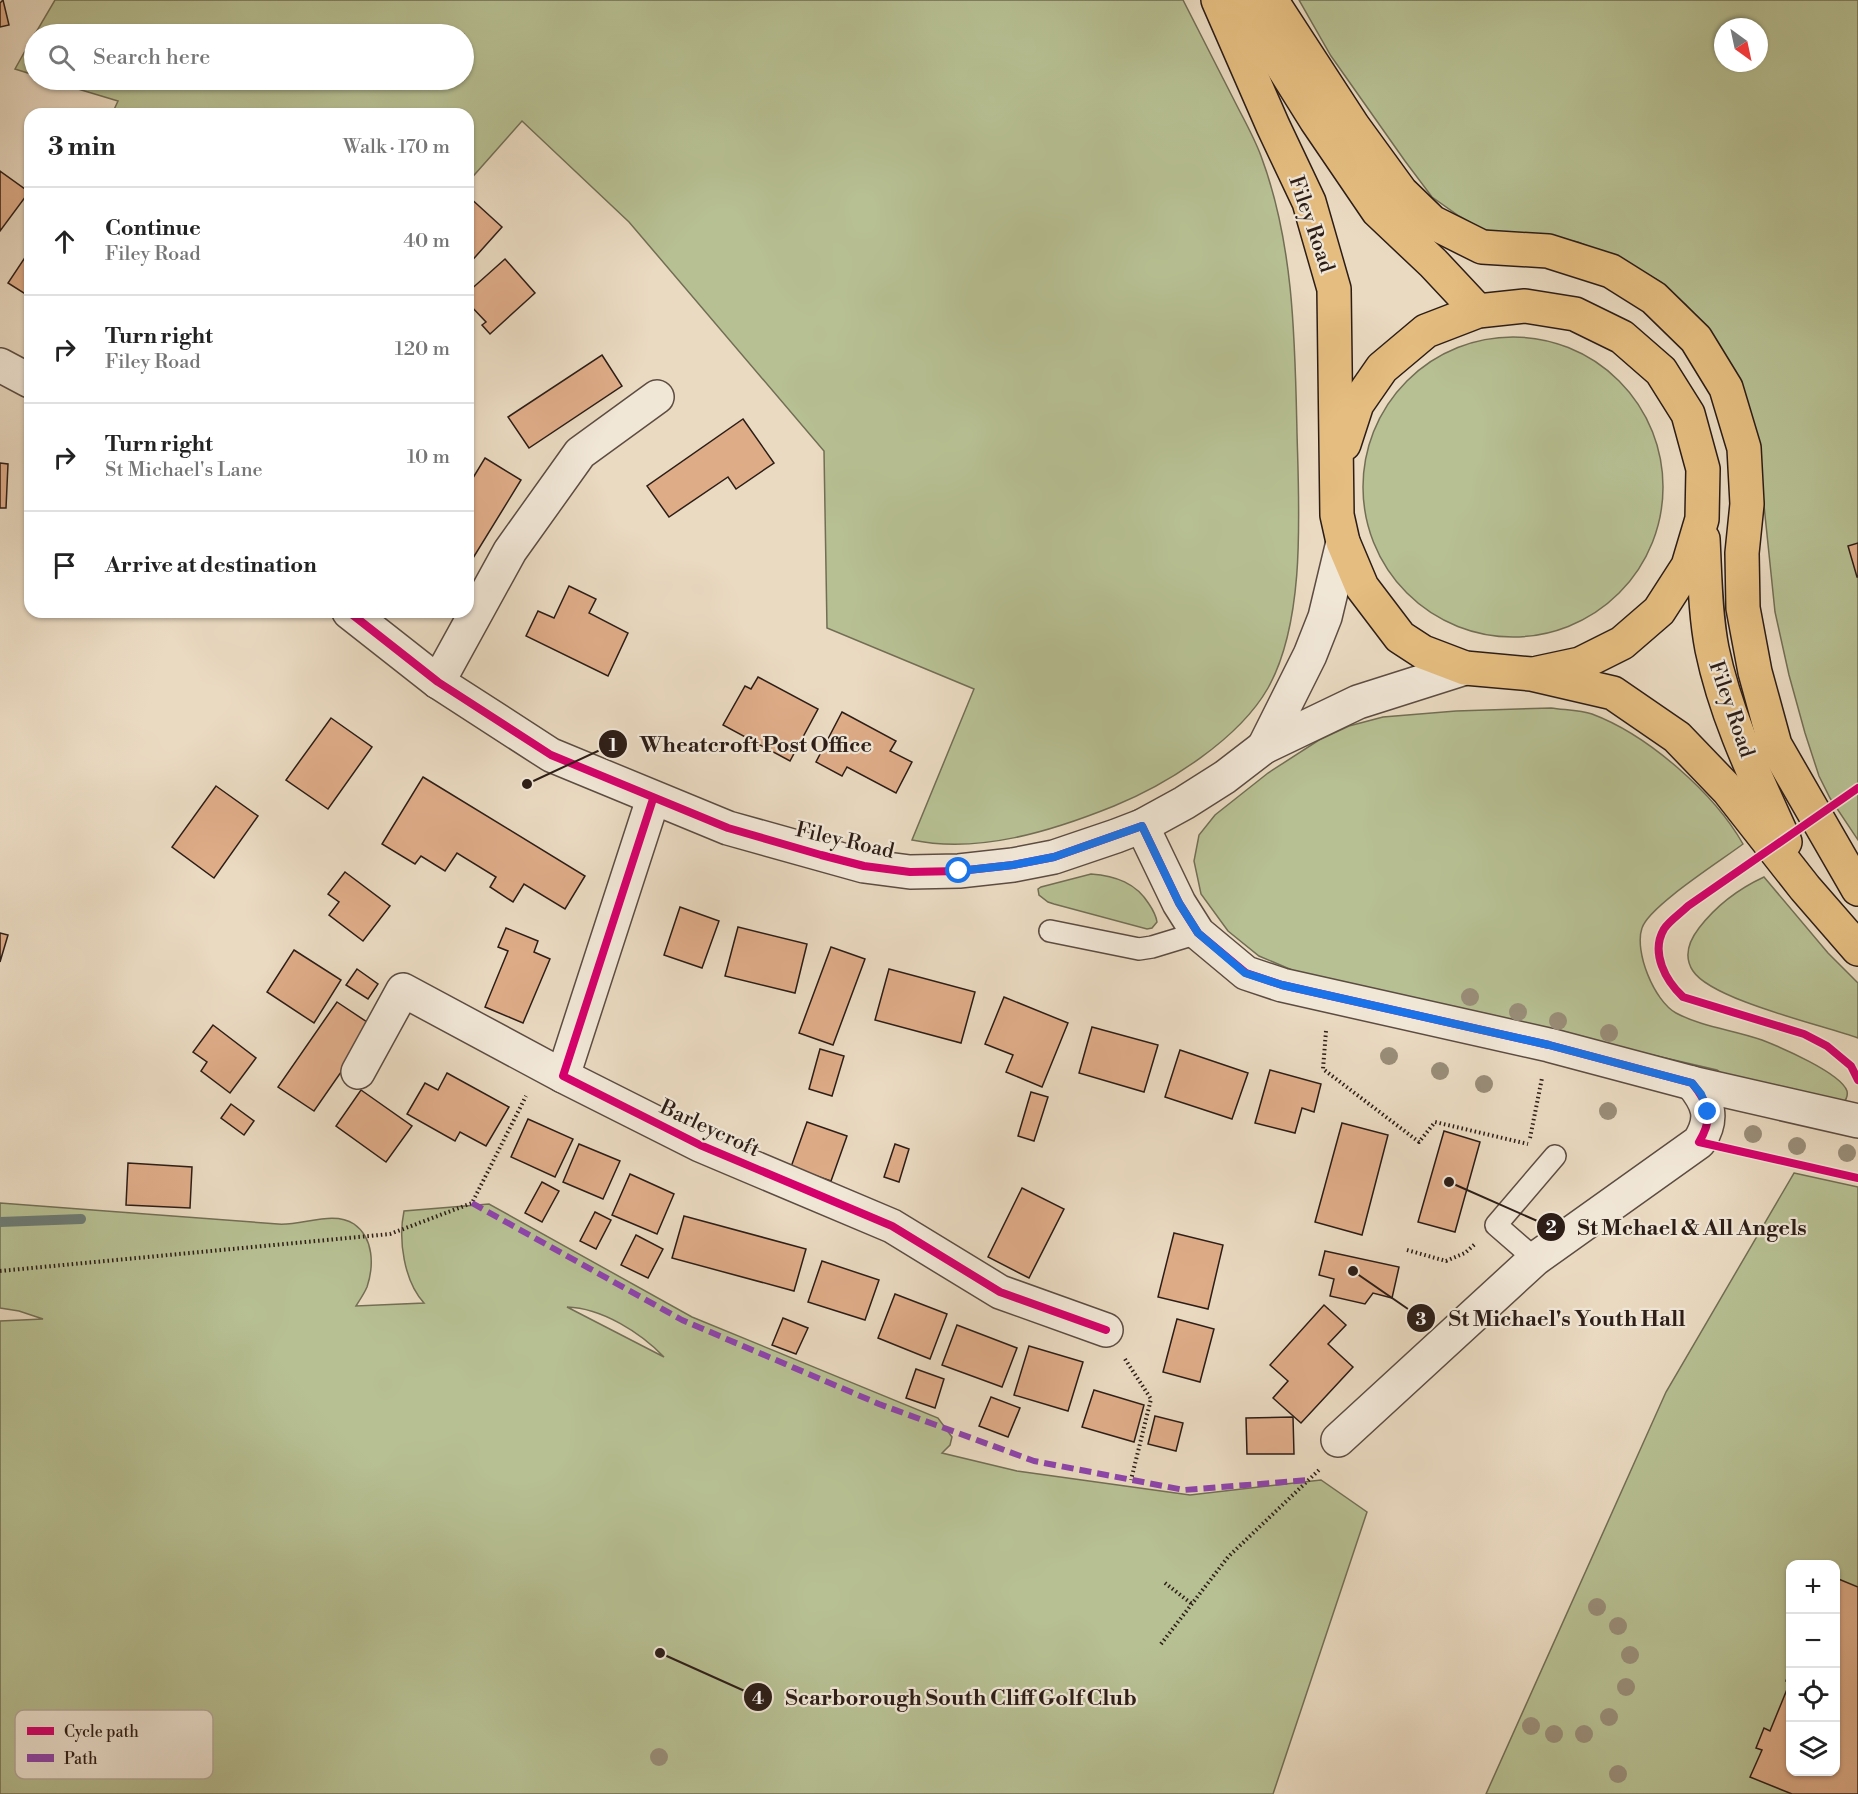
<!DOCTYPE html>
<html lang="en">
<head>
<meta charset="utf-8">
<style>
  body { margin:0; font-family:"Libre Bodoni",serif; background:#f2f2f2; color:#222 }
  .controls { position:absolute; right:18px; bottom:18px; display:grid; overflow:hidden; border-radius:12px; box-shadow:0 2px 4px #0004 }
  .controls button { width:54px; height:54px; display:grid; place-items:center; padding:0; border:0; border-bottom:2px solid #e0e0e0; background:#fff; color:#222; font:30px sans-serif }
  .compass { position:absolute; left:1714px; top:18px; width:54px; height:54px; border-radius:50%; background:#fff; box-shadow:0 2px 4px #0004; rotate:147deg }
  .stop { position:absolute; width:18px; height:18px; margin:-14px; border:4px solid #1a73e8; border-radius:50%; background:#fff }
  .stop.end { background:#1a73e8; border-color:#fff; box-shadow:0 2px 6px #0008 }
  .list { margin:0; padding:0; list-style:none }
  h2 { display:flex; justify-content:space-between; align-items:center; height:78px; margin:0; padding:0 24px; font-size:26px }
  h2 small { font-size:20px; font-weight:400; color:#767676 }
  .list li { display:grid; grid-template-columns:39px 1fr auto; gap:18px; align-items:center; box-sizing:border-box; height:108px; padding:0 24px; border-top:2px solid #e0e0e0 }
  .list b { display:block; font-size:22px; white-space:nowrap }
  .list p { margin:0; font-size:20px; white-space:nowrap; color:#767676 }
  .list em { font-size:20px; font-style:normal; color:#767676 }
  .icon { flex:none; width:33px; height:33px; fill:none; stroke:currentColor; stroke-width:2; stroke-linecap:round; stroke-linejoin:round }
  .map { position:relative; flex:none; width:1858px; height:1794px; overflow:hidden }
  .search { position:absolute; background:#fff; box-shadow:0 2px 4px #0004; left:24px; top:24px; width:450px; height:66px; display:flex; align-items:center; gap:15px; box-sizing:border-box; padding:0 21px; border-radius:33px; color:#767676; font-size:22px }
  .panel { position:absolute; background:#fff; box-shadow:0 2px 4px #0004; left:24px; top:108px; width:450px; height:510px; border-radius:18px }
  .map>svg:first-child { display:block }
  .green { fill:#b7c093; stroke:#726e55; stroke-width:1.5; fill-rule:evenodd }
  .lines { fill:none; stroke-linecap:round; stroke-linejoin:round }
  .stream { stroke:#6d7c75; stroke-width:10 }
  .building { fill:#dfac88; stroke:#2c1d17; stroke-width:1.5 }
  .service-casing { stroke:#5c4c42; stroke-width:24 }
  .minor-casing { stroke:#5c4c42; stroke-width:36 }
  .tertiary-casing { stroke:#5c4c42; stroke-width:36 }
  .trunk-casing { stroke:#2c1d17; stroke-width:36 }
  .path { stroke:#2c1d17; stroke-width:4; stroke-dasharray:1.5 3; stroke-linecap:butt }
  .service { stroke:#f1e7d7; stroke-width:21 }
  .minor { stroke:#f1e7d7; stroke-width:33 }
  .tertiary { stroke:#f1e7d7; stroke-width:33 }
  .trunk { stroke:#e5bd80; stroke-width:33 }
  .quiet { stroke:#8e44ad; stroke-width:6; stroke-dasharray:12 6; stroke-linecap:butt }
  .cycleway-casing { stroke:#f1e7d7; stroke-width:11 }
  .cycleway { stroke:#d6006c; stroke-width:8 }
  .tree { fill:#998d78 }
  .route { stroke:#1a73e8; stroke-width:8 }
  .labels { text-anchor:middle; stroke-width:4.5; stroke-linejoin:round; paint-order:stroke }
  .street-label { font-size:21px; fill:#2c1d17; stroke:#f1e7d7 }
  .key { fill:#f1e7d7; stroke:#b6aa9d; stroke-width:1.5 }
  .key-label { font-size:16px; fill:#2c1d17 }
  .leader { fill:none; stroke:#2c1d17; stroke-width:2 }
  .callout-dot { fill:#2c1d17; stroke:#f1e7d7; stroke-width:2 }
  .mark-label { font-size:18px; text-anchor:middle; font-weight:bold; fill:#fff }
  .callout-label { font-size:22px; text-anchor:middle; font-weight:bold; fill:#2c1d17; stroke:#f1e7d7; stroke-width:4.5; stroke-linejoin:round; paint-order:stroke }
</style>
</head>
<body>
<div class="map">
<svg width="1858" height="1794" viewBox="0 0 1858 1794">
  <rect width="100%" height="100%" fill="#eadac1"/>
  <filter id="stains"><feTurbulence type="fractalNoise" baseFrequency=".00333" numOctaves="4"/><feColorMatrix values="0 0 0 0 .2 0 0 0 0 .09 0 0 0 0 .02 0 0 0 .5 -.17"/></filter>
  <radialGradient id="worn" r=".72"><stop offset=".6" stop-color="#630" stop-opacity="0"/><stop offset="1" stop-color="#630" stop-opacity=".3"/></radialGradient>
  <g class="green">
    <path d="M55,0H1183C1200,33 1217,67 1234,100C1243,118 1254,137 1261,156C1294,244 1295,341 1297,433C1299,510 1306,620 1268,688C1239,739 1168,784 1114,806C1052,831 979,854 912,840L974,689L827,628L824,451L629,222L522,121L468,182V114H112L118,101L48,80H464V34H35Z"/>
    <path d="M1299,0H1858V840L1830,798L1819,776L1805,733L1789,675L1775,612L1762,486L1710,334L1686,305L1661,282L1626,262L1578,242L1540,235L1504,234L1482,229L1459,216L1432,197L1405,161L1331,56ZM1723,27H1759V63H1723Z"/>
    <path d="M34,35V75L15,69Z"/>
    <circle cx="1513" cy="487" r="150"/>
    <path d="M1551,708C1564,710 1580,710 1592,714C1648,735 1714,793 1743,844C1722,860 1649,906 1642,928C1634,951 1654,1001 1676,1013C1702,1027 1734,1030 1762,1040C1780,1047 1841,1073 1847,1091C1848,1096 1846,1100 1843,1103L1724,1075L1717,1070L1299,973L1259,956L1228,931L1201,894L1194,861L1199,835L1215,815L1268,773L1319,740L1349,726L1383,717L1456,711Z"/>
    <path d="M1091,874C1116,876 1136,883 1149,904C1153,910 1156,915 1157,922L1152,928L1147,929L1054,904L1048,902L1039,895L1038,889L1041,887Z"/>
    <path d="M1764,877L1828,953L1858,983V1038C1822,1025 1712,1000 1693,971C1683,956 1689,941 1699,928C1716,906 1738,889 1764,877Z"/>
    <path d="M1794,1173L1858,1187V1794H1486L1666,1392ZM1790,1564H1836V1772H1790Z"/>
    <path d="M0,1203C93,1210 185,1217 278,1224C302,1226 333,1210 354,1224C374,1238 374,1266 367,1287C364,1294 359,1301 356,1306L424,1303C404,1281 398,1240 404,1211L489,1204L692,1317L938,1418L952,1437L950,1445L942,1453L1017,1471L1190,1495L1321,1480L1367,1512L1273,1794H0V1321L43,1319L19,1311L0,1308ZM567,1307C602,1308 641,1333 664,1357Z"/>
  </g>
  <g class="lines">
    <path class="stream" d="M0,1222L81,1219"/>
  </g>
  <g class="building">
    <path d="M3,0L9,25L0,27V3Z"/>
    <path d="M0,171L29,192L0,231Z"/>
    <path d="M468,196L502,227L468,265Z"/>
    <path d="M30,250V297L8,283Z"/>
    <path d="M505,259L535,293L490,334L482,325L486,322L468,303V292Z"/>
    <path d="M602,355L622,386L529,448L508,417Z"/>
    <path d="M743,419L774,463L736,489L728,477L669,517L647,486Z"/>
    <path d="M485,458L521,480L470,563L468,562V486Z"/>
    <path d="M0,463L8,464L6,508H0Z"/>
    <path d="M1858,543V577H1857L1848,546Z"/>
    <path d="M569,586L596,599L589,613L628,633L608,676L526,636L538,611L554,618Z"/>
    <path d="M758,677L818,709L790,761L723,725L745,686L751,689Z"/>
    <path d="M842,712L896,741L890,751L912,762L896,793L847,767L842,776L816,762Z"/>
    <path d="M331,718L372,747L328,809L286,780Z"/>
    <path d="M423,777L585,876L565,909L524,884L513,902L490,887L496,877L457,853L445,871L421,856L415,864L382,844Z"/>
    <path d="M216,786L258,816L214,878L172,847Z"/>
    <path d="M345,872L390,906L363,941L329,915L339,902L328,894Z"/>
    <path d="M680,907L719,921L702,968L664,955Z"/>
    <path d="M738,927L807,944L795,993L725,976Z"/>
    <path d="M506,928L538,941L534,952L550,959L523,1023L485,1007L508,951L498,947Z"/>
    <path d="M0,933L8,935L0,962Z"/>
    <path d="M831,947L865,959L833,1045L799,1033Z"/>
    <path d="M294,950L341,980L314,1023L267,992Z"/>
    <path d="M357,969L378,984L368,999L346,985Z"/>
    <path d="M889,969L975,992L961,1043L875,1020Z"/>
    <path d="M1004,997L1068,1023L1042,1087L1006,1072L1013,1055L985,1044Z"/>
    <path d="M337,1002L373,1026L314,1111L278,1087Z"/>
    <path d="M213,1025L256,1058L230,1093L201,1071L207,1062L193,1052Z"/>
    <path d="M1092,1027L1158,1045L1144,1092L1079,1073Z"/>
    <path d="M820,1049L844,1056L832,1096L809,1089Z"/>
    <path d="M1180,1050L1248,1073L1232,1119L1165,1097Z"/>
    <path d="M1270,1070L1321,1084L1314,1112L1302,1108L1295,1133L1255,1123Z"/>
    <path d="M447,1073L509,1107L486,1146L460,1132L455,1141L407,1114L425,1083L438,1090Z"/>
    <path d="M361,1090L412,1126L386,1162L336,1126Z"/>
    <path d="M1031,1092L1048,1097L1034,1141L1018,1136Z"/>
    <path d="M231,1104L254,1121L244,1135L221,1118Z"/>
    <path d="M528,1119L573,1139L555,1177L511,1157Z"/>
    <path d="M807,1122L847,1136L831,1181L791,1167Z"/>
    <path d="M1342,1123L1388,1135L1362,1235L1315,1222Z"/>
    <path d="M1444,1131L1480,1142L1455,1232L1418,1222Z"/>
    <path d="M579,1144L620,1161L603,1199L563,1182Z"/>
    <path d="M895,1144L909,1149L899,1182L884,1177Z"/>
    <path d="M128,1163L192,1167L190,1208L126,1205Z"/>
    <path d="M630,1174L674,1194L657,1234L612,1215Z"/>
    <path d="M542,1182L559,1191L542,1222L525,1213Z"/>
    <path d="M1022,1188L1064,1209L1029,1278L988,1257Z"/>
    <path d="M595,1212L611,1220L596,1249L580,1241Z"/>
    <path d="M684,1216L806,1249L794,1291L672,1258Z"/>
    <path d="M1174,1233L1223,1245L1208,1309L1158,1297Z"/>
    <path d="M636,1235L663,1249L648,1278L621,1265Z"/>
    <path d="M1325,1251L1399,1267L1392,1298L1373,1293L1365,1304L1330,1296L1334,1279L1319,1275Z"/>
    <path d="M822,1261L879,1280L865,1320L808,1302Z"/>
    <path d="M895,1294L947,1314L930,1359L878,1338Z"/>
    <path d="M1324,1305L1346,1325L1328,1344L1353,1367L1301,1423L1273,1398L1288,1381L1270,1365Z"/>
    <path d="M783,1318L808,1328L796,1354L772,1345Z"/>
    <path d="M1177,1319L1214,1329L1200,1382L1163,1372Z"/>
    <path d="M957,1325L1017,1348L1002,1387L942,1365Z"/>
    <path d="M1029,1346L1083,1362L1068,1411L1014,1395Z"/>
    <path d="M916,1369L944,1379L935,1408L906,1398Z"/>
    <path d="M1094,1390L1144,1405L1134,1442L1082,1427Z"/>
    <path d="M991,1397L1020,1408L1008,1437L979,1426Z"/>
    <path d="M1155,1416L1183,1423L1176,1451L1148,1444Z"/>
    <path d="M1293,1417L1294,1454H1247L1246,1418Z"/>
    <path d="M1836,1578L1858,1587V1794H1792L1750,1777L1762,1750L1756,1748L1764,1728L1770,1731L1790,1682L1786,1681L1790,1669V1772H1836Z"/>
  </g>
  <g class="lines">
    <g class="service-casing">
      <g id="service">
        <path d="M1050,931L1139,949L1152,947L1198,933"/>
        <path d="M1535,1259L1496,1225L1555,1156"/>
      </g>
    </g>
    <g class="minor-casing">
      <g id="minor">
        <path d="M438,682L510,551L580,453L657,397"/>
        <path d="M653,799L563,1076L700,1145L892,1226L1000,1292L1106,1330"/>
        <path d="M1142,826L1179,903L1198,933L1246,973L1282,985L1549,1045L1692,1083L1858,1121"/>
        <path d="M358,1072L403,990L563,1076"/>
        <path d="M1338,1440L1535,1259L1699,1142C1714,1118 1709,1104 1692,1083"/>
      </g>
    </g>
    <g class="tertiary-casing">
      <g id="tertiary">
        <path d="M0,365L30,381"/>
        <path d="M349,612L438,682L551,755L728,828L864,866L910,872L959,871L1013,865L1054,857L1116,836L1142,826L1184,803L1225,777L1264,747L1358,702L1465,668"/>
        <path d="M1264,747L1310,655L1325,617L1343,542"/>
      </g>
    </g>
    <g class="trunk-casing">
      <g id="trunk">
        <path d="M1218,0L1273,126L1309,202L1334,289L1337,515L1343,542L1362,587L1400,637L1423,652L1465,668L1531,674L1613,693L1677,737L1728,790L1805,888L1858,949"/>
        <path d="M1241,0L1316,120L1378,211L1433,263L1478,311"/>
        <path d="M1271,0L1353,126L1401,192L1432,222L1482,247L1548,251L1611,271L1654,298L1696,339L1726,388L1744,448L1747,504L1742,553L1743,608L1755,672L1775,745L1858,889"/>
        <path d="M1344,444L1357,404L1382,368L1426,331L1478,311L1525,306L1575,314L1622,337L1661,371L1688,414L1703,469L1702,519L1688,566L1659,611L1622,643L1580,664L1538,673"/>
        <path d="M1703,539C1705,576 1705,613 1712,649C1726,717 1757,780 1785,842"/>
      </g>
    </g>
    <g class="path">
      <path d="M1326,1031L1323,1069L1419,1142L1435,1122L1528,1144"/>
      <path d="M1530,1138L1542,1078"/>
      <path d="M1407,1250L1446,1261L1465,1253L1475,1244"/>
      <path d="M0,1271L390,1234L472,1203L526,1096"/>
      <path d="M1125,1359L1151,1399L1131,1480"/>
      <path d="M1165,1583L1192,1604"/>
      <path d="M1161,1644L1228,1557L1319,1470"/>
    </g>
    <use href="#service" class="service"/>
    <use href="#minor" class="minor"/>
    <use href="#tertiary" class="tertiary"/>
    <use href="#trunk" class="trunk"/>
    <path class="quiet" d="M472,1203L682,1320L879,1404L1034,1461L1184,1490L1309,1480"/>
    <g class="cycleway-casing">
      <g id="cycleway">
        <path d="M349,612L438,682L551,755L728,828L821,855L864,866L910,872L959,871L1013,865L1054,857L1142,826L1179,903L1198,933L1246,973L1282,985L1549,1045L1692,1083C1709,1104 1714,1118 1699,1142L1858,1178"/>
        <path d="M1858,788L1688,906C1681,913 1669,921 1664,929C1650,953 1666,981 1683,997L1804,1034L1827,1046L1851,1066L1858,1080"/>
        <path d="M653,799L563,1076L700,1145L892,1226L1000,1292L1106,1330"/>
      </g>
    </g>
    <use href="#cycleway" class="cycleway"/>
  </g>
  <g class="tree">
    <circle cx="1470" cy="997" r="9"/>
    <circle cx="1518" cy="1012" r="9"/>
    <circle cx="1558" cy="1021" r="9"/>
    <circle cx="1609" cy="1033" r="9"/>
    <circle cx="1389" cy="1056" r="9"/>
    <circle cx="1440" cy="1071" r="9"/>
    <circle cx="1484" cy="1084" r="9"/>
    <circle cx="1608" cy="1111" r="9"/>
    <circle cx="1753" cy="1134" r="9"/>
    <circle cx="1797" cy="1146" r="9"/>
    <circle cx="1847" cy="1153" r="9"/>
    <circle cx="1597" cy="1607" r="9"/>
    <circle cx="1618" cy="1626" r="9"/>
    <circle cx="1630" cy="1655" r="9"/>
    <circle cx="1626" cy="1687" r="9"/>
    <circle cx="1609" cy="1717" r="9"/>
    <circle cx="1531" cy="1726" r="9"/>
    <circle cx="1554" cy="1734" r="9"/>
    <circle cx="1584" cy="1734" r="9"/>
    <circle cx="659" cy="1757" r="9"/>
    <circle cx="1618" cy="1774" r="9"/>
  </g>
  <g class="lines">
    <path class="route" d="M959,871L1013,865L1054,857L1142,826L1179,903L1198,933L1245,973L1282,985L1549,1045L1692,1083L1701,1094L1708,1112"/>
  </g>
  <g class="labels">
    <g class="street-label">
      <text transform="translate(1312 224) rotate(71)" y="7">Filey Road</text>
      <text transform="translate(1732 709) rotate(71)" y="7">Filey Road</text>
      <text transform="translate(845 840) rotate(13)" y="7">Filey Road</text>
      <text transform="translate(710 1128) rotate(25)" y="7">Barleycroft</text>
    </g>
  </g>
  <rect x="15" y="1710" width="198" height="69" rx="9" class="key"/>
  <rect x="27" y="1727" width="27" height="8" fill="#d6006c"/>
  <rect x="27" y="1754" width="27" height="8" fill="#8e44ad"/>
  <g class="key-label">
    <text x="64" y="1737">Cycle path</text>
    <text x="64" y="1764">Path</text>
  </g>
  <path class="leader" d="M527 784L613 744M1449 1182L1551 1227M1353 1271L1421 1318M660 1653L758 1697"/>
  <g class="callout-dot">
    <circle cx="527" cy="784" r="6"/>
    <circle cx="1449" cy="1182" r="6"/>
    <circle cx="1353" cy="1271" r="6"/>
    <circle cx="660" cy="1653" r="6"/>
    <circle cx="613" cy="744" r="15"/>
    <circle cx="1551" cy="1227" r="15"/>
    <circle cx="1421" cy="1318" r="15"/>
    <circle cx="758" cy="1697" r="15"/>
  </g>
  <g class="mark-label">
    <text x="613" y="751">1</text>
    <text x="1551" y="1233">2</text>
    <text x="1421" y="1325">3</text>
    <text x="758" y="1704">4</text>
  </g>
  <g class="callout-label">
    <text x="756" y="752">Wheatcroft Post Office</text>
    <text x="1692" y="1235">St Mchael &amp; All Angels</text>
    <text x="1567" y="1326">St Michael's Youth Hall</text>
    <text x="961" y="1705">Scarborough South Cliff Golf Club</text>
  </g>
  <rect width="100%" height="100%" filter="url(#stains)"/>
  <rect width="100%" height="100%" fill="url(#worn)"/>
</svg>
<div class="controls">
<button>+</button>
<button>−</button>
<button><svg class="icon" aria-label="locate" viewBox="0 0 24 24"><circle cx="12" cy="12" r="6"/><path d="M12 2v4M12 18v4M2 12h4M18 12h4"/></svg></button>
<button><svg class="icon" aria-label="layers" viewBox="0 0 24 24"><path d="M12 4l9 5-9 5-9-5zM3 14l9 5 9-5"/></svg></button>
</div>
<svg class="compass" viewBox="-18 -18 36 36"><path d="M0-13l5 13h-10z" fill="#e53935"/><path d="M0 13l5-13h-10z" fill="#767676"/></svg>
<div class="stop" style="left:959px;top:871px"></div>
<div class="stop end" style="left:1708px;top:1112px"></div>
<div class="search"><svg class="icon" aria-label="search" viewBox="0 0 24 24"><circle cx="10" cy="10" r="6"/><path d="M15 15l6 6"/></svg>Search here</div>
<section class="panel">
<h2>3 min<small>Walk · 170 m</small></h2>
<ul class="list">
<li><svg class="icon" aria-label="ahead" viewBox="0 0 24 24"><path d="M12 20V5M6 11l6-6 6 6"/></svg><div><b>Continue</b><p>Filey Road</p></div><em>40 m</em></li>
<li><svg class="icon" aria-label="right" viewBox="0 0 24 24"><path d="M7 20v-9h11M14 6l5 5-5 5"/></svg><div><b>Turn right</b><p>Filey Road</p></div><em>120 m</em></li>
<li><svg class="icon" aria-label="right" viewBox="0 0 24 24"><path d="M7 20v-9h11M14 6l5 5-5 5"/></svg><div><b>Turn right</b><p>St Michael's Lane</p></div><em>10 m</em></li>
<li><svg class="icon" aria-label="arrive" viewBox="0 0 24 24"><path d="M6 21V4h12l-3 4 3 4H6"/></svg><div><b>Arrive at destination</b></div></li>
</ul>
</section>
</div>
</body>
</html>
